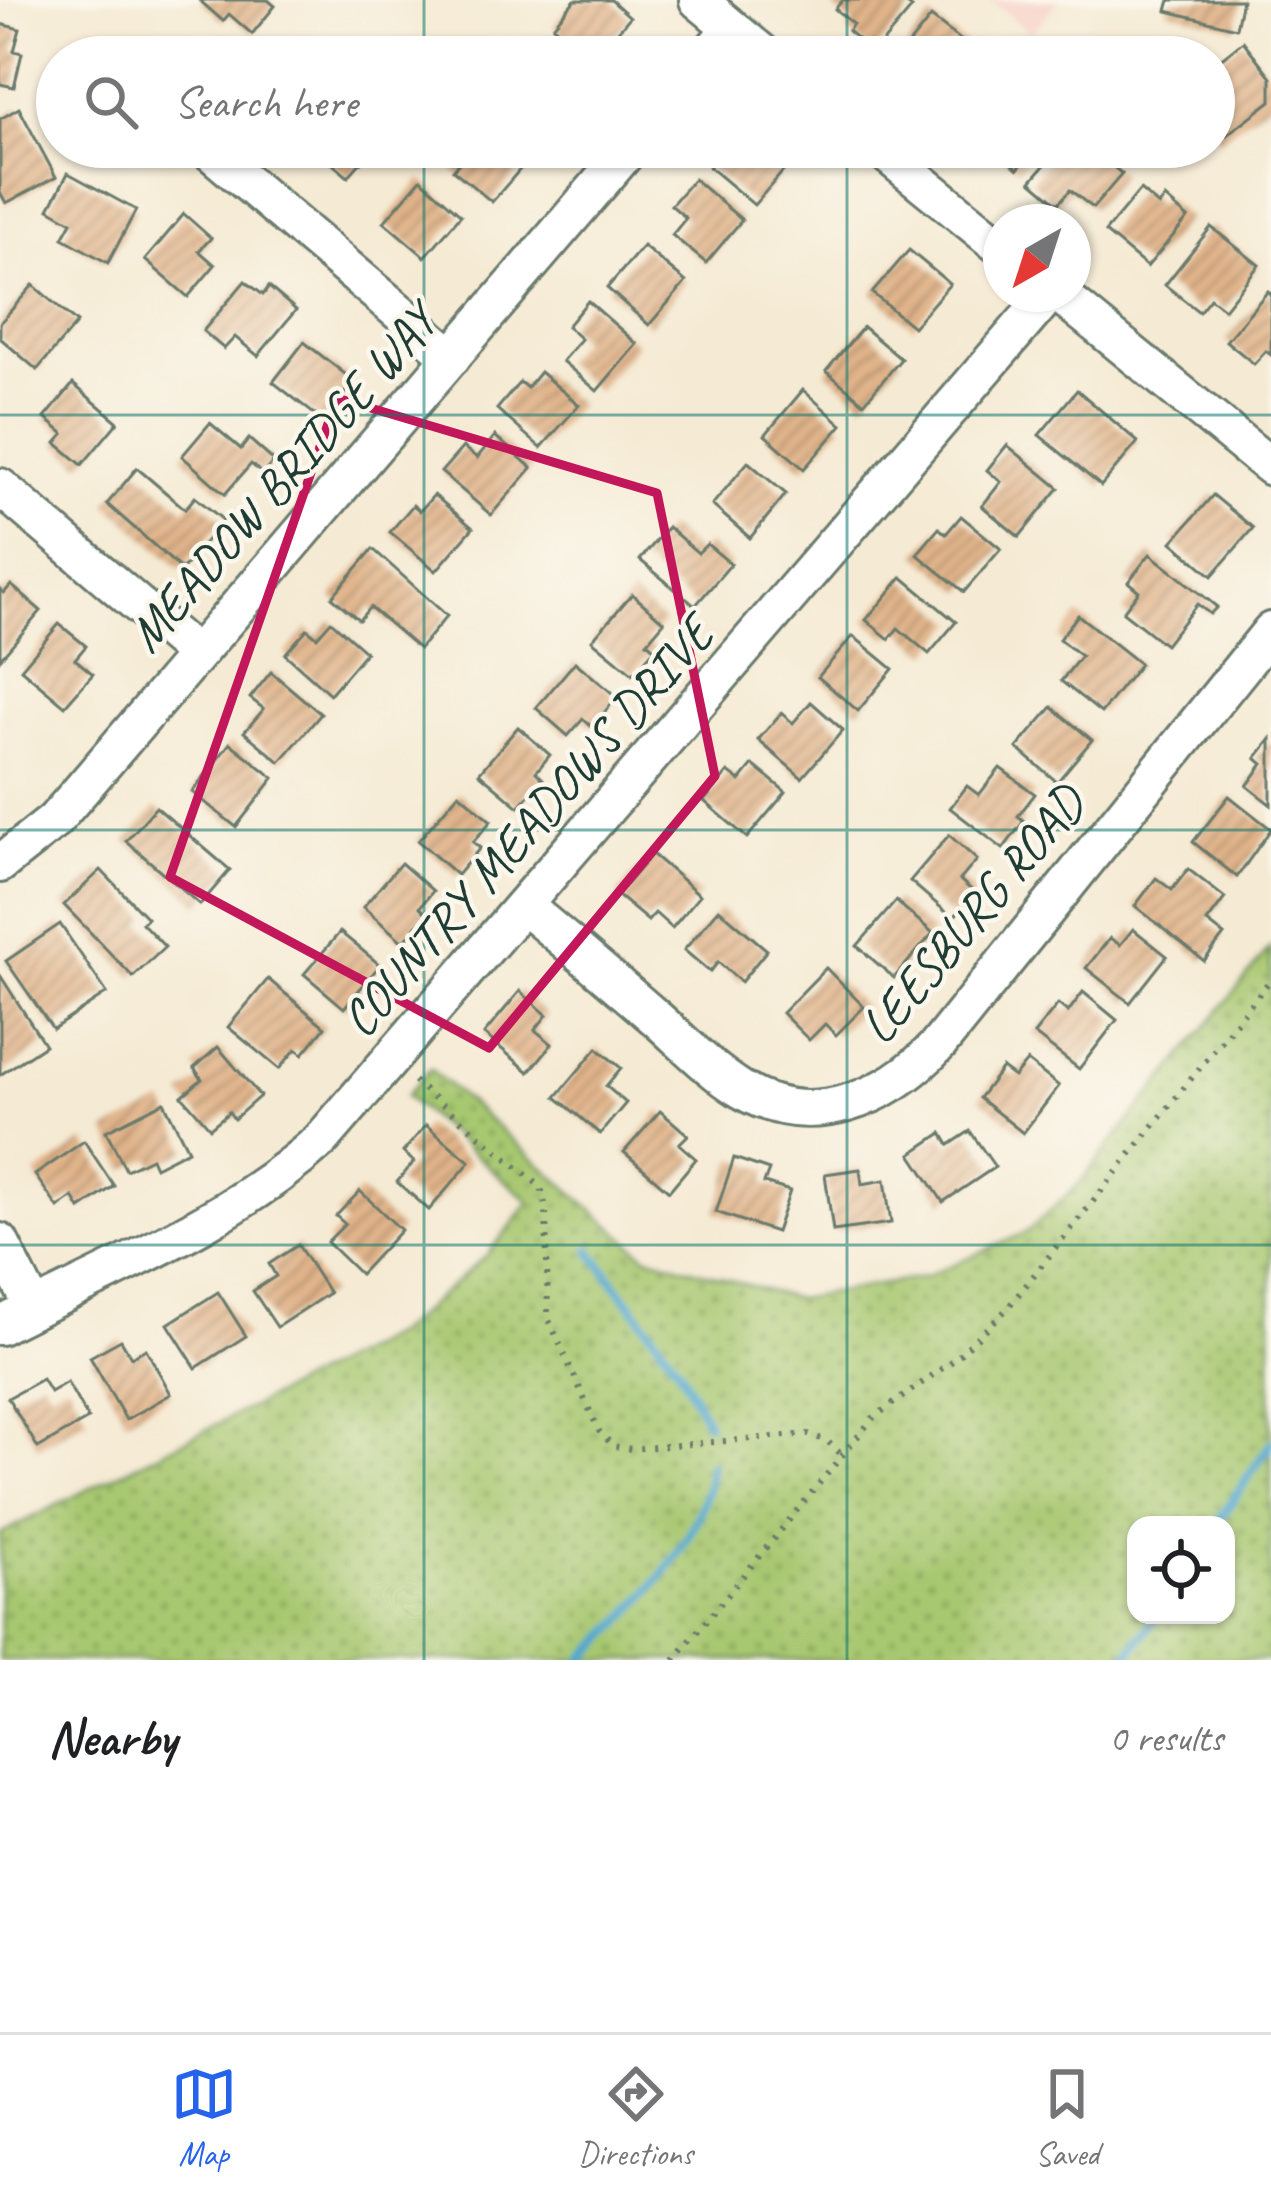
<!DOCTYPE html>
<html lang="en">
<head>
<meta charset="utf-8">
<style>
  body { margin:0; font-family:Caveat,sans-serif; background:#f6f6f6; color:#202124 }
  .controls { position:absolute; right:36px; bottom:36px; display:grid; overflow:hidden; border-radius:24px; box-shadow:0 3px 9px #0004 }
  .controls button { width:108px; height:108px; display:grid; place-items:center; padding:0; border:0; border-bottom:3px solid #e0e0e0; background:#fff; color:#202124; font:60px sans-serif }
  .compass { position:absolute; left:983px; top:204px; width:108px; height:108px; border-radius:50%; background:#fff; box-shadow:0 3px 9px #0004; rotate:219deg }
  .list { margin:0; padding:0; list-style:none }
  h2 { display:flex; justify-content:space-between; align-items:center; height:156px; margin:0; padding:0 48px; font-size:51px }
  h2 small { font-size:39px; font-weight:400; color:#757577 }
  .icon { flex:none; width:66px; height:66px; fill:none; stroke:currentColor; stroke-width:2; stroke-linecap:round; stroke-linejoin:round }
  .map { position:relative; flex:none; width:1271px; height:1660px; overflow:hidden }
  .search { position:absolute; background:#fff; box-shadow:0 3px 9px #0004; left:36px; right:36px; top:36px; height:132px; display:flex; align-items:center; gap:30px; box-sizing:border-box; padding:0 42px; border-radius:66px; color:#757577; font-size:45px }
  .sheet { height:372px; background:#fff }
  nav { display:flex; justify-content:space-around; align-items:center; box-sizing:border-box; height:168px; border-top:3px solid #e0e0e0; background:#fff; font-size:33px; color:#757577 }
  nav a { display:grid; justify-items:center; gap:6px }
  nav .on { color:#2563eb }
  .map>svg:first-child { display:block }
  .built { fill:#f7d1c7 }
  .grass { fill:url(#grass-dots); stroke:#638252; stroke-width:3; fill-rule:evenodd }
  .lines { fill:none; stroke-linecap:round; stroke-linejoin:round }
  .stream { stroke:#53a8cf; stroke-width:9 }
  .building { fill:url(#building-hatch) }
  .minor-casing { stroke:#6a7a6c; stroke-width:42 }
  .path { stroke:#6a7a6c; stroke-width:6; stroke-dasharray:3 9; stroke-linecap:butt }
  .minor { stroke:#fff; stroke-width:36 }
  .marked { fill:none; stroke:#c2185b; stroke-width:9; stroke-linejoin:round }
  .grid { fill:none; stroke:#0f766e; stroke-width:3; stroke-opacity:0.55 }
  .labels { text-anchor:middle; stroke-width:9; stroke-linejoin:round; paint-order:stroke }
  .street-label { font-size:51px; fill:#1f3d34; stroke:#fbf7ec }
</style>
</head>
<body>
<div class="map">
<svg width="1271" height="1660" viewBox="0 0 1271 1660">
  <defs>
    <pattern id="grass-dots" width="8" height="8" patternUnits="userSpaceOnUse" patternTransform="scale(3)"><rect width="8" height="8" fill="#a7c76f"/><path d="M2 2h.1M6 6h.1" fill="none" stroke="#87a35c" stroke-width="1.8" stroke-linecap="round"/></pattern>
    <pattern id="building-hatch" width="6" height="6" patternUnits="userSpaceOnUse" patternTransform="scale(3)"><rect width="6" height="6" fill="#e1b48a"/><path d="M-1 1l2-2M0 6l6-6M5 7l2-2" fill="none" stroke="#b69472"/></pattern>
  </defs>
  <rect width="100%" height="100%" fill="#fbf7ec"/>
  <filter id="ink" filterUnits="userSpaceOnUse"><feTurbulence type="fractalNoise" baseFrequency=".00833" numOctaves="2"/><feDisplacementMap in="SourceGraphic" scale="24" xChannelSelector="R" yChannelSelector="G"/><feConvolveMatrix kernelMatrix="1 2 1 2 8 2 1 2 1" color-interpolation-filters="sRGB"/></filter>
  <filter id="wash" filterUnits="userSpaceOnUse"><feTurbulence type="fractalNoise" baseFrequency=".004" numOctaves="4" result="noise"/><feDisplacementMap in="SourceGraphic" scale="48" xChannelSelector="R" yChannelSelector="G"/><feGaussianBlur stdDeviation="2.7" result="paint"/><feColorMatrix in="noise" values="0 0 0 0 0 0 0 0 0 0 0 0 0 0 0 0 0 1.4 0 .05"/><feComposite in="paint" operator="in"/></filter>
  <g filter="url(#wash)">
    <rect width="100%" height="100%" fill="#f5ead3"/>
    <path class="built" d="M990,0H1059L1031,33Z"/>
    <path class="grass" d="M1271,947V1660H0V1534L397,1333L487,1255L530,1202L406,1096L430,1069L646,1256L797,1299L924,1277L1027,1232L1077,1186ZM1136,1525H1226V1615H1136Z"/>
    <g class="lines">
      <g class="stream">
        <path d="M590,1250L680,1370L707,1423"/>
        <path d="M1216,1525L1271,1443"/>
        <path d="M583,1660C636,1607 704,1544 711,1465"/>
        <path d="M1124,1660L1158,1615"/>
      </g>
    </g>
    <g id="blocks">
      <g class="building">
        <path d="M199,0H268L275,6L252,34L229,14L223,21Z"/>
        <path d="M575,0H611L630,17L596,57H589L553,26Z"/>
        <path d="M843,0H902L912,8L874,53L848,31L853,24L835,9Z"/>
        <path d="M1170,0H1242L1236,28L1167,11Z"/>
        <path d="M931,17L967,45L965,49L975,57H899Z"/>
        <path d="M0,24L20,29L14,51L22,53L14,87L0,84Z"/>
        <path d="M1243,41L1271,77V101L1220,140L1214,133V64Z"/>
        <path d="M276,42L294,57H263Z"/>
        <path d="M19,108L56,177L6,203L0,192V119Z"/>
        <path d="M327,147H374L348,177L321,154Z"/>
        <path d="M473,147H515L529,159L492,202L453,170Z"/>
        <path d="M726,147H775L792,161L754,205L709,167Z"/>
        <path d="M990,147H1036L1018,169Z"/>
        <path d="M1060,147H1090L1122,174L1093,208L1070,190L1058,204L1031,181Z"/>
        <path d="M68,173L136,210L108,263L63,238L72,222L49,209Z"/>
        <path d="M421,179L461,215L425,257L384,222Z"/>
        <path d="M694,179L742,220L706,263L672,235L686,218L671,205Z"/>
        <path d="M1140,190L1159,206L1165,198L1188,218L1147,267L1105,232Z"/>
        <path d="M184,214L211,238L199,251L215,265L188,297L145,260Z"/>
        <path d="M1211,227L1259,265L1224,309L1210,298L1199,312L1165,285Z"/>
        <path d="M643,246L686,282L649,325L607,288Z"/>
        <path d="M909,250L950,284L913,327L872,293Z"/>
        <path d="M245,281L263,295L269,287L296,310L258,356L235,337L224,349L203,331Z"/>
        <path d="M33,285L77,323L37,370L0,338V323Z"/>
        <path d="M1268,291L1271,294V355L1266,351L1254,364L1226,341Z"/>
        <path d="M588,301L637,344L597,391L562,361L581,339L567,326Z"/>
        <path d="M863,327L901,359L864,403L826,371Z"/>
        <path d="M304,342L354,381L323,421L273,382Z"/>
        <path d="M540,372L579,405L541,448L497,409L520,382L527,388Z"/>
        <path d="M73,384L118,422L82,465L56,443L64,434L45,418Z"/>
        <path d="M803,390L842,425L804,469L765,435Z"/>
        <path d="M1077,390L1138,442L1101,486L1039,435Z"/>
        <path d="M210,423L241,449L249,439L274,461L263,474L251,464L225,494L182,456Z"/>
        <path d="M495,436L532,468L491,515L441,472L463,447L477,458Z"/>
        <path d="M1007,445L1059,488L1019,537L982,506L1001,482L987,470Z"/>
        <path d="M748,462L786,494L750,538L712,505Z"/>
        <path d="M137,468L185,509L195,497L223,520L182,570L107,504Z"/>
        <path d="M434,495L473,528L436,571L390,532L413,505L420,511Z"/>
        <path d="M1213,495L1253,528L1212,576L1172,542Z"/>
        <path d="M961,516L1001,549L964,592L917,554L939,528L946,534Z"/>
        <path d="M668,527L698,553L707,544L731,564L695,606L640,560Z"/>
        <path d="M373,549L447,616L419,649L370,607L359,620L332,597Z"/>
        <path d="M1150,554L1217,607L1210,614L1197,604L1165,645L1123,612L1139,591L1128,582Z"/>
        <path d="M902,577L956,622L929,654L898,628L889,639L866,620Z"/>
        <path d="M11,585L41,611L0,659V589L4,593Z"/>
        <path d="M632,594L664,622L647,642L655,649L633,674L592,640Z"/>
        <path d="M1078,615L1140,664L1101,713L1061,681L1081,656L1059,639Z"/>
        <path d="M331,621L366,652L330,694L285,654L307,629L317,637Z"/>
        <path d="M59,624L86,646L75,659L93,674L65,706L21,669Z"/>
        <path d="M853,636L893,669L858,711L818,677Z"/>
        <path d="M575,662L617,697L592,727L583,719L568,736L536,708Z"/>
        <path d="M271,672L321,714L280,762L244,732L264,709L250,698Z"/>
        <path d="M811,702L843,730L802,778L758,740L781,713L793,723Z"/>
        <path d="M1052,707L1092,740L1057,782L1017,748Z"/>
        <path d="M518,727L550,755L536,772L543,779L519,807L479,773Z"/>
        <path d="M1271,739V805L1247,786L1263,764L1256,758Z"/>
        <path d="M230,743L274,778L236,827L192,792Z"/>
        <path d="M753,765L786,792L747,838L704,801L728,772L740,781Z"/>
        <path d="M1000,768L1035,794L1018,816L1024,821L1003,849L950,808L967,786L979,795Z"/>
        <path d="M459,793L491,821L473,842L480,848L457,875L418,841Z"/>
        <path d="M1229,796L1271,829L1237,877L1193,842Z"/>
        <path d="M156,807L230,870L200,905L126,841Z"/>
        <path d="M949,835L977,860L960,880L975,893L953,918L910,881Z"/>
        <path d="M652,854L700,895L672,928L655,913L648,921L617,895Z"/>
        <path d="M401,863L433,891L420,907L427,914L403,942L363,907Z"/>
        <path d="M1188,869L1225,898L1207,922L1224,935L1204,961L1135,906L1156,878L1172,890Z"/>
        <path d="M101,870L147,918L142,923L165,947L133,977L64,905Z"/>
        <path d="M896,901L933,933L894,978L857,946Z"/>
        <path d="M719,909L767,950L741,982L718,962L710,972L684,950Z"/>
        <path d="M60,924L107,993L53,1029L6,961Z"/>
        <path d="M1133,929L1167,956L1130,1003L1086,968L1110,938L1120,945Z"/>
        <path d="M340,932L380,965L344,1008L304,974Z"/>
        <path d="M826,968L864,1007L836,1035L825,1024L809,1040L782,1013Z"/>
        <path d="M0,975L45,1045L0,1075Z"/>
        <path d="M268,979L325,1027L303,1054L296,1049L279,1069L228,1027Z"/>
        <path d="M520,991L547,1015L535,1030L552,1044L529,1072L484,1034Z"/>
        <path d="M1083,992L1117,1020L1079,1069L1034,1034L1058,1004L1068,1012Z"/>
        <path d="M218,1047L260,1096L234,1119L229,1112L210,1128L182,1096L202,1079L194,1068Z"/>
        <path d="M597,1048L621,1068L606,1086L626,1103L600,1134L556,1097Z"/>
        <path d="M1027,1061L1059,1086L1023,1133L979,1098L1002,1068L1014,1077Z"/>
        <path d="M164,1102L188,1150L155,1167L151,1158L126,1170L106,1131Z"/>
        <path d="M660,1111L688,1135L679,1144L696,1159L669,1191L624,1152Z"/>
        <path d="M426,1125L470,1162L429,1210L397,1182L414,1162L403,1152Z"/>
        <path d="M970,1131L995,1167L943,1202L911,1154L942,1133L949,1145Z"/>
        <path d="M84,1141L114,1186L80,1209L73,1197L58,1208L35,1175Z"/>
        <path d="M734,1158L769,1170L764,1183L790,1191L776,1232L716,1212Z"/>
        <path d="M860,1169L862,1184L885,1180L891,1223L833,1231L825,1174Z"/>
        <path d="M360,1191L401,1230L360,1274L327,1242L345,1224L336,1216Z"/>
        <path d="M298,1245L329,1293L277,1327L253,1291L276,1276L269,1264Z"/>
        <path d="M218,1292L246,1336L196,1368L168,1324Z"/>
        <path d="M121,1340L131,1357L146,1349L171,1394L126,1420L90,1357Z"/>
        <path d="M42,1379L50,1392L67,1382L88,1419L38,1448L8,1398Z"/>
      </g>
    </g>
  </g>
  <g filter="url(#ink)">
    <use href="#blocks" fill-opacity="0" stroke="#6a7a6c" stroke-width="3"/>
    <g class="lines">
      <g class="minor-casing">
        <g id="minor">
          <path d="M698,0L767,57"/>
          <path d="M707,57L731,28"/>
          <path d="M205,147L452,357"/>
          <path d="M878,147L1001,247"/>
          <path d="M1059,294L1271,467"/>
          <path d="M0,487L196,654"/>
          <path d="M0,864L54,821L81,790L631,147"/>
          <path d="M524,906C569,943 613,981 657,1019C684,1043 711,1071 742,1090C811,1132 889,1098 939,1044L1271,631"/>
          <path d="M0,1242L34,1309"/>
          <path d="M0,1326C110,1269 228,1224 321,1140L1049,294"/>
        </g>
      </g>
      <g class="path">
        <path d="M414,1081L541,1187L546,1208L548,1318L599,1431L613,1446L632,1449L808,1434L827,1441L842,1455"/>
        <path d="M674,1660L873,1418L955,1359L1006,1310L1271,979"/>
      </g>
      <use href="#minor" class="minor"/>
    </g>
  </g>
  <path class="marked" d="M337,398L657,493L715,776L489,1048L170,877Z"/>
  <path class="grid" d="M424,0V57M847,0V57M424,147V1660M847,147V1660M0,415H1271M0,830H1271M0,1245H1271"/>
  <g class="labels">
    <g class="street-label">
      <text transform="translate(281 477) rotate(-49)" y="18">MEADOW BRIDGE WAY</text>
      <text transform="translate(526 826) rotate(-49)" y="18">COUNTRY MEADOWS DRIVE</text>
      <text transform="translate(971 914) rotate(-50)" y="18">LEESBURG ROAD</text>
    </g>
  </g>
</svg>
<div class="controls">
<button><svg class="icon" aria-label="locate" viewBox="0 0 24 24"><circle cx="12" cy="12" r="6"/><path d="M12 2v4M12 18v4M2 12h4M18 12h4"/></svg></button>
</div>
<svg class="compass" viewBox="-18 -18 36 36"><path d="M0-13l5 13h-10z" fill="#e53935"/><path d="M0 13l5-13h-10z" fill="#757577"/></svg>
<div class="search"><svg class="icon" aria-label="search" viewBox="0 0 24 24"><circle cx="10" cy="10" r="6"/><path d="M15 15l6 6"/></svg>Search here</div>
</div>
<section class="sheet">
<h2>Nearby<small>0 results</small></h2>
<ul class="list">
</ul>
</section>
<nav>
<a class="on"><svg class="icon" aria-label="map" viewBox="0 0 24 24"><path d="M3 6l6-2 6 2 6-2v14l-6 2-6-2-6 2zM9 4v14M15 6v14"/></svg>Map</a>
<a><svg class="icon" aria-label="directions" viewBox="0 0 24 24"><path d="M12 3l9 9-9 9-9-9zM9 14v-3h6M13 9l2 2-2 2"/></svg>Directions</a>
<a><svg class="icon" aria-label="saved" viewBox="0 0 24 24"><path d="M7 4h10v16l-5-4-5 4z"/></svg>Saved</a>
</nav>
</body>
</html>
